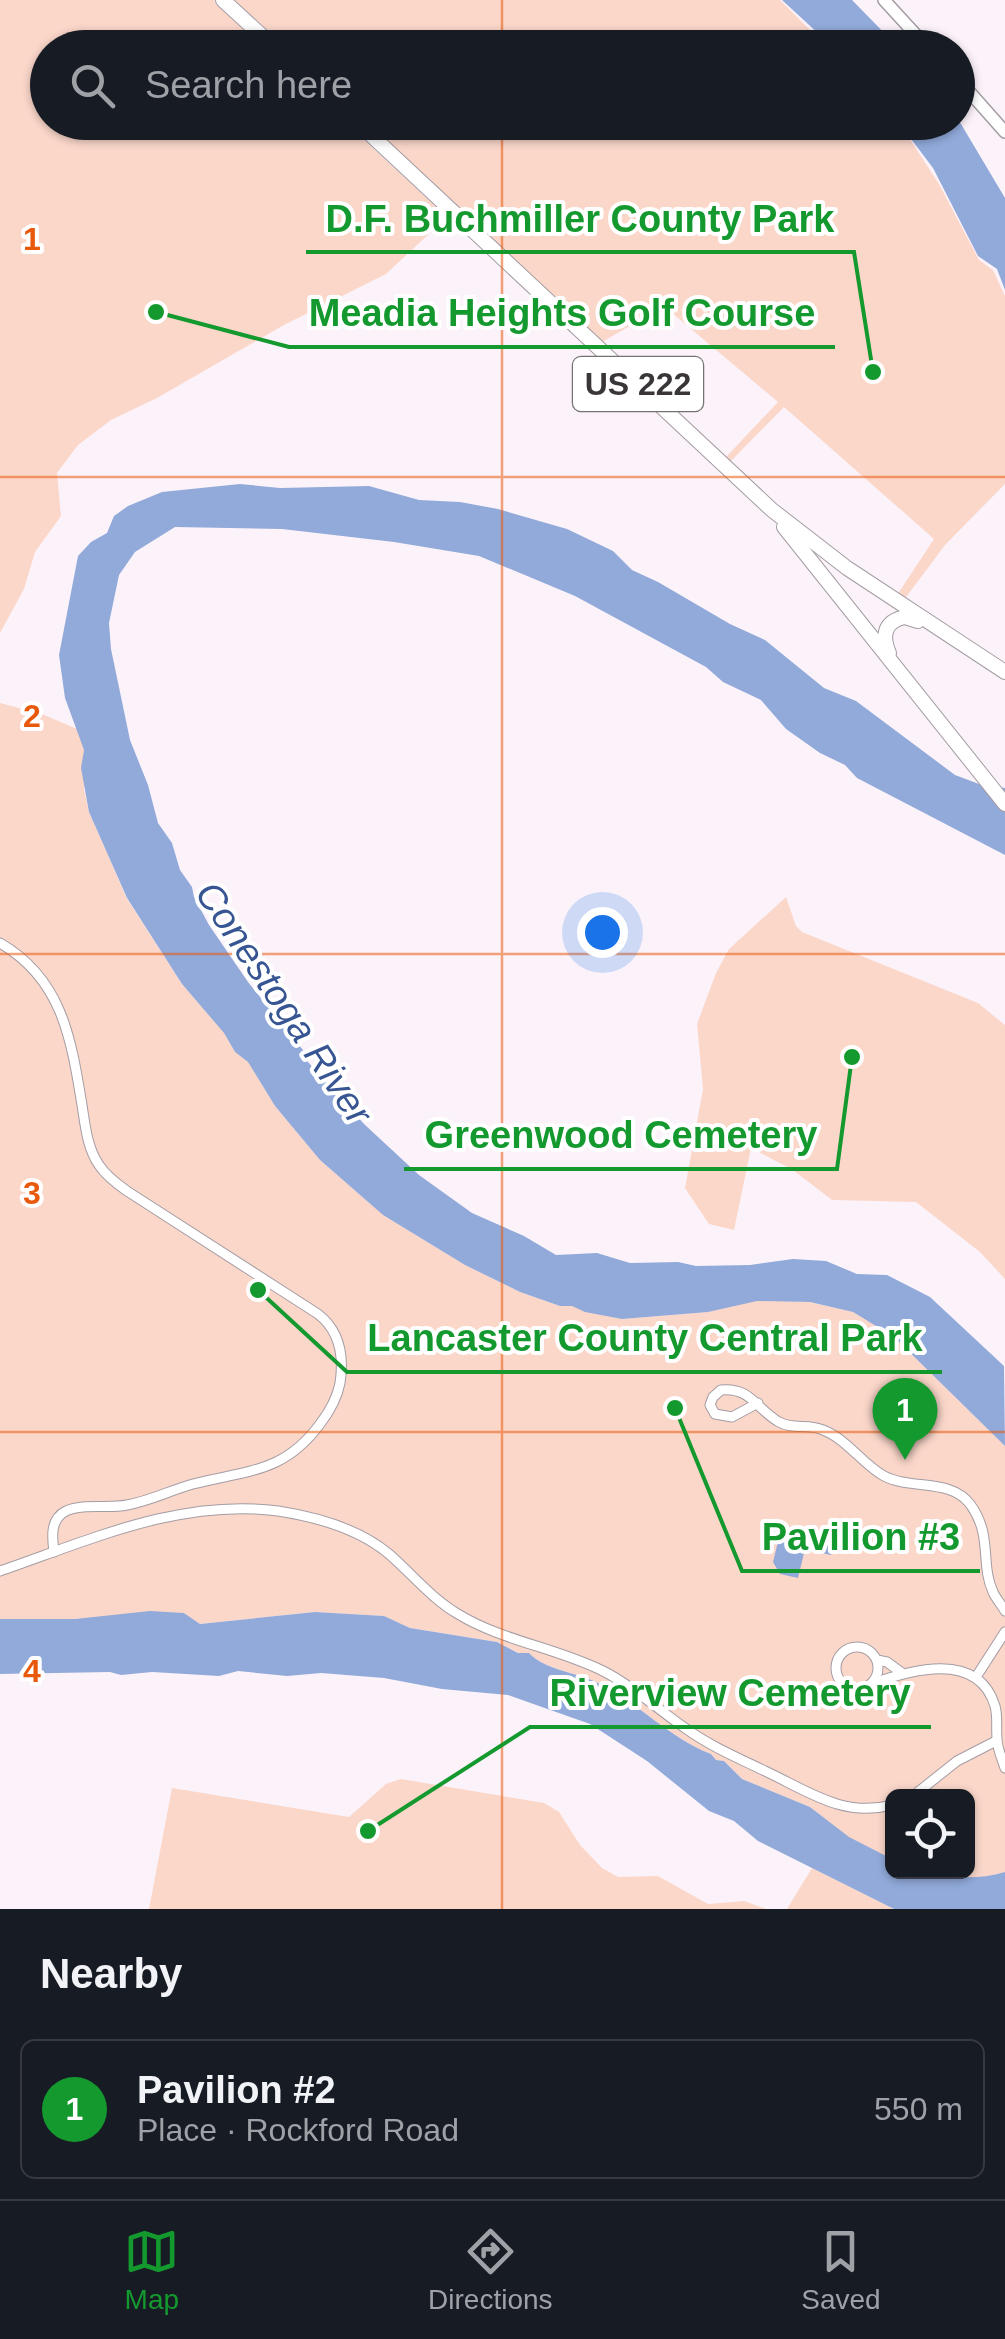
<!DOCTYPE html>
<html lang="en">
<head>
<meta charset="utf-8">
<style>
  body { margin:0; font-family:Arial,sans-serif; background:#20242c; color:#f1f3f6 }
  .controls { position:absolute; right:30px; bottom:30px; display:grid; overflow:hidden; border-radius:15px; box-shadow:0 2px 8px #0004 }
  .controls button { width:90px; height:90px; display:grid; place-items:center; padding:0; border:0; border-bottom:2px solid #363941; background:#171b24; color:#f1f3f6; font:50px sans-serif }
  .you { position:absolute; left:602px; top:932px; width:35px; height:35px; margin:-25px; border:8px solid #fff; border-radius:50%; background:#1a73e8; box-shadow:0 0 0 15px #1a73e833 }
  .badge { display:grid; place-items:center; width:65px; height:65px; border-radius:50%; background:#14992f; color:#fff; font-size:32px; font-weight:700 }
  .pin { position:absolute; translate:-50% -82px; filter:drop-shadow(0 2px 5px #0008) }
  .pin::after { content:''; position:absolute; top:52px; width:35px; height:30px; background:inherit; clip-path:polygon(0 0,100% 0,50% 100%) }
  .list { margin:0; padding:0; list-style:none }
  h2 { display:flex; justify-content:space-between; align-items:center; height:130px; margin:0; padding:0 40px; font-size:42px }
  h2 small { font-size:32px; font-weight:400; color:#9ea1a6 }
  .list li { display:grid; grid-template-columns:65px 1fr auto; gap:30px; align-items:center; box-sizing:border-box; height:140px; margin:0 20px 20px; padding:0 20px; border:2px solid #363941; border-radius:15px }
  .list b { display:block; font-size:38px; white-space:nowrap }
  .list p { margin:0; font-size:32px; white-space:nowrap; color:#9ea1a6 }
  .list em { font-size:32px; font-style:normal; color:#9ea1a6 }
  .icon { flex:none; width:55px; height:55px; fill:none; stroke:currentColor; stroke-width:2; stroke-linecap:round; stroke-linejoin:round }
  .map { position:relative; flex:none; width:1005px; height:1909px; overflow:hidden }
  .search { position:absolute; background:#171b24; box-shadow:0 2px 8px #0004; left:30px; right:30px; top:30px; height:110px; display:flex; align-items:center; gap:25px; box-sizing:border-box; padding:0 35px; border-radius:55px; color:#9ea1a6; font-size:38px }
  .sheet { height:290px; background:#171b24 }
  nav { display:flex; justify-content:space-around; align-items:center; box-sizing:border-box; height:140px; border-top:2px solid #363941; background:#171b24; font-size:28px; color:#9ea1a6 }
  nav a { display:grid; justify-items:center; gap:5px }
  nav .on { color:#14992f }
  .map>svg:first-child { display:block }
  .green { fill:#fbd7ca }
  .water { fill:#91aada }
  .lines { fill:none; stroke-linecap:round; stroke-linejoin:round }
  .minor-casing { stroke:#a49ca3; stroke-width:11 }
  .major-casing { stroke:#a49ca3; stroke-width:14 }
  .highway-casing { stroke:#a49ca3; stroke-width:16 }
  .minor { stroke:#fff; stroke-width:9 }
  .major { stroke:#fff; stroke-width:11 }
  .highway { stroke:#fff; stroke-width:14 }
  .grid { fill:none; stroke:#e8590c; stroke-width:2.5; stroke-opacity:0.55 }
  .labels { text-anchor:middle; stroke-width:8; stroke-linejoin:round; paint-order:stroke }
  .shield { fill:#fff; stroke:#747274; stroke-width:2.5 }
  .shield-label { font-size:32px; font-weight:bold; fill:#393538 }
  .water-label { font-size:38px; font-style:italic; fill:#375592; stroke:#fff }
  .grid-label { font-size:32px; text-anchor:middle; font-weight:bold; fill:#e8590c; stroke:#fff; stroke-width:8; stroke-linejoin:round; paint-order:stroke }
  .leader { fill:none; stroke:#14992f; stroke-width:4 }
  .callout-dot { fill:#14992f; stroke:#fff; stroke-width:4 }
  .callout-label { font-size:38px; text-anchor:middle; font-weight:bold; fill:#14992f; stroke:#fff; stroke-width:8; stroke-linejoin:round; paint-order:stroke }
</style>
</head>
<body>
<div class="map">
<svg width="1005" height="1909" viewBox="0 0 1005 1909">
  <rect width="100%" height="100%" fill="#fcf3fa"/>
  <g class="green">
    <path d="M0,0H214L265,47L48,48V122L346,123L447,217L386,274L284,325L157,398L111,420L78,445L57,473L61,516L35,552L24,589L0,633Z"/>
    <path d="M234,0H780L827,47H286Z"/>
    <path d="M366,123H895L902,127L939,184L979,260L993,270L1005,296V484L945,545L904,600L897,595L934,539L784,407L730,462L726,457L778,402L659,302L635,323L602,342Z"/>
    <path d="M0,703L42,714L77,729L84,750V789L89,812L127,899L182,984L224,1033L235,1052L248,1062L275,1106L320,1160L383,1215L465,1265L520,1292L560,1306H572L622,1319L707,1312L757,1300L810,1302L853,1312L894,1337L1005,1446V1872C977,1881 956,1879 927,1872H968V1796H892L891,1859L848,1837L810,1807L742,1779L724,1761L715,1760L711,1754C668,1737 640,1704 600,1684C578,1672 546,1671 529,1653H519L497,1642L410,1628L384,1616L315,1612L200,1624L184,1613L54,1620L0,1619Z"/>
    <path d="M786,897L796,926L802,932L978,1003L1005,1025V1279L980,1252L916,1202L832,1200L793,1170L751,1148L734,1230L709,1224L685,1188L703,1089L697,1024L716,973L729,949Z"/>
    <path d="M401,1779L544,1803L559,1812L580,1845L602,1868L618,1877L658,1876L708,1904L744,1901L766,1909H149L172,1788L349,1817L386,1784Z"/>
    <path d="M812,1868L894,1909H787Z"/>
  </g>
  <g class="water">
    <path d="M782,0H852L898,47H833Z"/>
    <path d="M958,119L1005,198V290L997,269L978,256L933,168L899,123L958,122Z"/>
    <path d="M240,484L280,488L369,486L419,500L460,502L498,509L567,529L613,551L632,570L658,582L730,624L765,640L824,688L856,701L955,775L979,784L1005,788V855L857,778L845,765L820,753L786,729L761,700L723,682L706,667L575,596L479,556L394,542L282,529L175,527L135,552L119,575L109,623L111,649L130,740L148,785L158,823L172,843L180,870L192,887L194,897L209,925L248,982L303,1050L308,1062L364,1124L419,1175L472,1213L524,1236L556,1255L597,1253L630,1263L678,1262L696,1266L750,1265L793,1259L826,1261L857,1274L887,1275L930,1297L1004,1366L1005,1446L894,1337L853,1312L810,1302L757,1301L708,1312L622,1319L585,1312L572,1306H560L520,1292L465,1265L383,1215L320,1160L275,1106L248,1062L235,1052L224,1033L182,984L127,898L89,812L81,768L84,750L65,698L59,655L78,556L91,542L107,533L114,516L128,506L162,492Z"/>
    <path d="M782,1525L835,1538L831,1555L805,1549L798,1578L780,1574L773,1562Z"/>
    <path d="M150,1611L184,1613L200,1624L315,1612L384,1616L410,1628L497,1642L518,1653H529C546,1671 578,1672 600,1684C640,1704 668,1737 711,1754L716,1760L724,1761L742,1779L810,1807L849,1837L892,1859V1872C932,1872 966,1884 1005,1872V1909H894L758,1841L734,1821L709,1811L647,1761L590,1724L508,1695L442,1689L384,1678L321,1673L287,1676L238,1671L219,1676L152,1672L121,1675L110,1672L0,1674V1619H75Z"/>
  </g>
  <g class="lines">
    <g class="minor-casing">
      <g id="minor">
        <path d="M0,943C62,979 71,1038 82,1105C85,1124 87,1148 99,1165C106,1176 117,1184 127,1191L318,1314C340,1331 344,1357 340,1383C337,1399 330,1411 320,1424C284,1473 248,1470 193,1484C171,1490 150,1501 127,1505C108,1509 84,1503 66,1511C50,1519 52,1537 54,1552"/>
        <path d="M758,1403L732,1417L715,1414L710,1405L713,1397L721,1390C751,1387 756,1409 779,1422C793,1430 809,1423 823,1430C847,1439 862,1464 884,1476C911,1490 950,1478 970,1504C993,1535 980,1564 993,1592C996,1599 1002,1605 1005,1611"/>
        <path d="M0,1571C90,1540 181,1498 278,1511C317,1517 358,1528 389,1554C412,1574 431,1598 458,1614C502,1641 558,1648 605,1672C634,1687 659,1710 685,1728C710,1746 738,1758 765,1771C808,1791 843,1818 892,1805"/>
        <circle cx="857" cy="1668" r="21"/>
        <path d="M877,1660L887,1662L902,1673"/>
        <path d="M976,1677L1005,1632"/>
        <path d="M871,1684C910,1670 978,1650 995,1706C998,1717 996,1727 997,1738C997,1748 1002,1759 1005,1768"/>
        <path d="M913,1796L957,1761L996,1741"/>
      </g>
    </g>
    <g class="major-casing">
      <g id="major">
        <path d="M884,0L928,48"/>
        <path d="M958,79L1005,132"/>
      </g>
    </g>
    <g class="highway-casing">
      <g id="highway">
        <path d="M223,0L275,48"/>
        <path d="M357,122L772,510L847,568L1005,672"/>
        <path d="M784,527L1005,804"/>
        <path d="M889,653C881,635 885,621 905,617L918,621"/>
      </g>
    </g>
    <use href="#minor" class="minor"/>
    <use href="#major" class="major"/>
    <use href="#highway" class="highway"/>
  </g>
  <path class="grid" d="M502,0V48M502,122V1909M0,477H1005M0,954H1005M0,1432H1005"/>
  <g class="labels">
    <rect class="shield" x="573" y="357" width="130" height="54" rx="8"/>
    <g class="shield-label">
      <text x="638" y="395">US 222</text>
    </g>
    <g class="water-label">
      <text transform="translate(284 1003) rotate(56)" y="13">Conestoga River</text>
    </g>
  </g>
  <g class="grid-label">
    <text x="32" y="250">1</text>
    <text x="32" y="727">2</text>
    <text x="32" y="1204">3</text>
    <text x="32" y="1682">4</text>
  </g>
  <path class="leader" d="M873 372L854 252H306M156 312L289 347H835M852 1057L837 1169H404M258 1290L347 1372H942M675 1408L742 1571H980M368 1831L530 1727H931"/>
  <g class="callout-dot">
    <circle cx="873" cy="372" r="10"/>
    <circle cx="156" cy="312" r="10"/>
    <circle cx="852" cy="1057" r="10"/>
    <circle cx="258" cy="1290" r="10"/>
    <circle cx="675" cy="1408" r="10"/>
    <circle cx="368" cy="1831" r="10"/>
  </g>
  <g class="callout-label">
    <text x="580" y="232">D.F. Buchmiller County Park</text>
    <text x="562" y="326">Meadia Heights Golf Course</text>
    <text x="621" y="1148">Greenwood Cemetery</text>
    <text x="645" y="1351">Lancaster County Central Park</text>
    <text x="861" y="1550">Pavilion #3</text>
    <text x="730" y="1706">Riverview Cemetery</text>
  </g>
</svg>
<div class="controls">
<button><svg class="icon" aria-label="locate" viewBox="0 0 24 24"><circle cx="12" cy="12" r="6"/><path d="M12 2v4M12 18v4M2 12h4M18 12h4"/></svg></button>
</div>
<div class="you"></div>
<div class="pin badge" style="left:905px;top:1460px">1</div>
<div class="search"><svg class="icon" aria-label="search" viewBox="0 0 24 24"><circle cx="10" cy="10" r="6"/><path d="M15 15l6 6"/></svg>Search here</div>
</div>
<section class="sheet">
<h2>Nearby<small></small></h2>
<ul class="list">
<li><span class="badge">1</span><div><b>Pavilion #2</b><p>Place · Rockford Road</p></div><em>550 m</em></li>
</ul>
</section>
<nav>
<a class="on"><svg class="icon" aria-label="map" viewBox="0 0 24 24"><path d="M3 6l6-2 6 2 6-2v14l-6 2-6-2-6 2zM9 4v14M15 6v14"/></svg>Map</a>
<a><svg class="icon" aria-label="directions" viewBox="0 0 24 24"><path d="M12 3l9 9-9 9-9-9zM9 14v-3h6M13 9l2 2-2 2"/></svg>Directions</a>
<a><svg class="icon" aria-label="saved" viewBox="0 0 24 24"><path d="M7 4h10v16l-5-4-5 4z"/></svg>Saved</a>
</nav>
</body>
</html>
